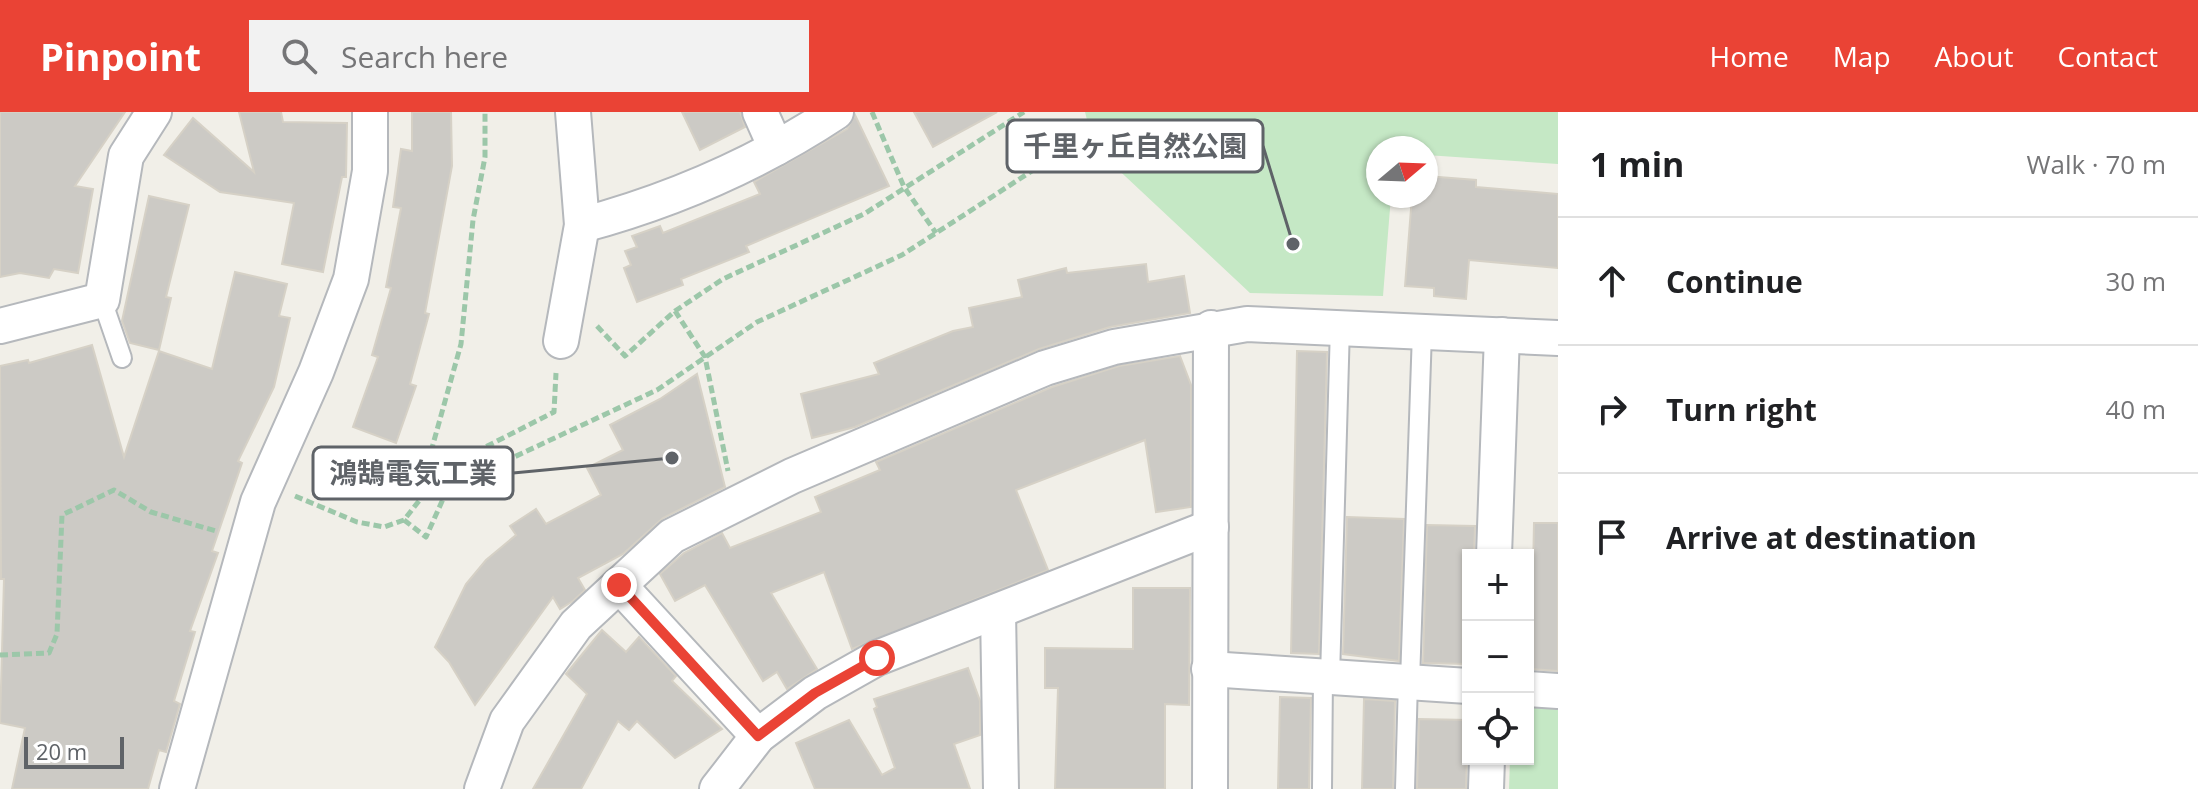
<!DOCTYPE html>
<html lang="en">
<head>
<meta charset="utf-8">
<style>
  body { margin:0; font-family:"Open Sans","Noto Sans JP",sans-serif; background:#f2f2f2; color:#202124 }
  .controls { position:absolute; right:24px; bottom:24px; display:grid; overflow:hidden; border-radius:0px; box-shadow:0 2px 6px #0004 }
  .controls button { width:72px; height:72px; display:grid; place-items:center; padding:0; border:0; border-bottom:2px solid #e0e0e0; background:#fff; color:#202124; font:40px sans-serif }
  .compass { position:absolute; left:1366px; top:24px; width:72px; height:72px; border-radius:50%; background:#fff; box-shadow:0 2px 6px #0004; rotate:71deg }
  .scale { position:absolute; left:24px; bottom:20px; width:100px; box-sizing:border-box; padding-left:8px; border:4px solid #5f6368; border-top:0; font-size:22px; line-height:28px; white-space:nowrap; color:#5f6368; -webkit-text-stroke:6px #fff; paint-order:stroke }
  .stop { position:absolute; width:24px; height:24px; margin:-18px; border:6px solid #ea4335; border-radius:50%; background:#fff }
  .stop.end { background:#ea4335; border-color:#fff; box-shadow:0 2px 8px #0008 }
  .list { margin:0; padding:0; list-style:none }
  h2 { display:flex; justify-content:space-between; align-items:center; height:104px; margin:0; padding:0 32px; font-size:34px }
  h2 small { font-size:26px; font-weight:400; color:#757577 }
  .list li { display:grid; grid-template-columns:52px 1fr auto; gap:24px; align-items:center; box-sizing:border-box; height:128px; padding:0 32px; border-top:2px solid #e0e0e0 }
  .list b { display:block; font-size:30px; white-space:nowrap }
  .list em { font-size:26px; font-style:normal; color:#757577 }
  .icon { flex:none; width:44px; height:44px; fill:none; stroke:currentColor; stroke-width:2; stroke-linecap:round; stroke-linejoin:round }
  .map { position:relative; flex:none; width:1558px; height:677px; overflow:hidden }
  header { display:flex; align-items:center; gap:48px; box-sizing:border-box; height:112px; padding:0 40px; background:#ea4335; color:#fff }
  header strong { font-size:38px }
  nav { display:flex; gap:44px; margin-inline-start:auto; font-size:28px }
  .search { width:560px; height:72px; background:#f2f2f2; display:flex; align-items:center; gap:20px; box-sizing:border-box; padding:0 28px; border-radius:0px; color:#757577; font-size:30px }
  main { display:flex }
  aside { flex:1; background:#fff }
  .map>svg:first-child { display:block }
  .green { fill:#c5e8c5 }
  .building { fill:#cccac5; stroke:#d6d1c6; stroke-width:2 }
  .lines { fill:none; stroke-linecap:round; stroke-linejoin:round }
  .lane-casing { stroke:#b5b8bc; stroke-width:22 }
  .street-casing { stroke:#b5b8bc; stroke-width:38 }
  .path { stroke:#9cc7a9; stroke-width:5; stroke-dasharray:8 4; stroke-linecap:butt }
  .lane { stroke:#fff; stroke-width:18 }
  .street { stroke:#fff; stroke-width:34 }
  .route { stroke:#ea4335; stroke-width:10 }
  .leader { fill:none; stroke:#5f6368; stroke-width:3 }
  .callout-dot { fill:#5f6368; stroke:#fff; stroke-width:3 }
  .callout { fill:#fff; stroke:#5f6368; stroke-width:3 }
  .callout-label { font-size:28px; text-anchor:middle; font-weight:bold; fill:#5f6368 }
</style>
</head>
<body>
<header>
<strong>Pinpoint</strong>
<div class="search"><svg class="icon" aria-label="search" viewBox="0 0 24 24"><circle cx="10" cy="10" r="6"/><path d="M15 15l6 6"/></svg>Search here</div>
<nav><a>Home</a><a>Map</a><a>About</a><a>Contact</a></nav>
</header>
<main>
<div class="map">
<svg width="1558" height="677" viewBox="0 0 1558 677">
  <rect width="100%" height="100%" fill="#f1efe8"/>
  <g class="green">
    <path d="M1085,0H1558V52L1426,43V36H1378V84H1391L1383,184L1250,181L1094,35Z"/>
    <path d="M1528,595L1558,596V677H1509L1510,647H1528Z"/>
  </g>
  <g class="building">
    <path d="M0,0H125L75,74L93,77L78,161L54,157L49,166L20,161L0,165Z"/>
    <path d="M239,0H281L283,10L347,11L346,65H342L323,160L282,152L294,91L220,80L164,43L193,6L254,60Z"/>
    <path d="M412,0H451L452,54L425,201L429,202L410,272L416,274L396,331L353,315L378,245L372,243L391,176L386,175L401,96L393,95L401,37L412,39Z"/>
    <path d="M682,0H740L745,15L700,38Z"/>
    <path d="M914,0H997L933,35Z"/>
    <path d="M855,3L889,74L746,134L749,140L681,167L683,173L637,190L624,156L631,153L625,139L637,135L632,124L660,114L663,121L760,82L754,70L847,17Z"/>
    <path d="M1426,64L1476,68V75L1558,82V156L1469,148L1466,187L1434,184V176L1405,174L1412,84H1426Z"/>
    <path d="M149,84L189,93L166,185L171,186L159,238L130,231L122,209Z"/>
    <path d="M1146,152L1148,170L1184,164L1190,201L1110,215L1039,237L855,315L812,326L801,282L879,262L874,251L953,219L973,215L969,196L1022,185L1018,168L1066,156L1067,161Z"/>
    <path d="M235,160L287,172L279,204L290,206L274,275L238,349L242,351L212,439L218,441L190,519L195,520L174,589L180,592L166,640L159,638L148,677H12L25,616L0,611L4,467H1L0,254L28,248L29,251L92,233L124,345L159,239L212,257Z"/>
    <path d="M1297,239L1327,240L1319,542L1291,541Z"/>
    <path d="M1180,244L1191,273V395L1156,400L1145,328L1016,378L1048,458L852,537L824,460L771,481L817,557L787,577L777,560L763,569L705,473L675,489L660,462L684,441L722,421L730,436L821,400L815,385L880,358L876,350L1052,275L1119,254Z"/>
    <path d="M697,262L725,375L663,406L623,442L578,466L585,478L573,489L560,497L553,485L475,593L449,550L435,535L466,472L486,448L516,423L510,414L536,397L546,412L601,383L587,356L623,338L610,313L660,287Z"/>
    <path d="M1347,405L1404,407L1399,549L1343,542Z"/>
    <path d="M1534,411H1558V559L1531,557Z"/>
    <path d="M1427,413L1475,414L1474,443H1468V552L1423,551Z"/>
    <path d="M1133,476H1190L1189,593L1165,592V677H1055L1058,576H1045V536L1133,537Z"/>
    <path d="M602,518L626,540L639,525L676,564L672,569L722,617L675,646L637,609L629,618L618,609L581,677H533L587,582L566,562Z"/>
    <path d="M968,556L980,589V623L954,632L970,677H815L796,631L849,608L882,663L895,656L874,597L877,595L874,587Z"/>
    <path d="M1280,585L1311,586L1309,677H1278Z"/>
    <path d="M1364,587L1395,589L1393,677H1362Z"/>
    <path d="M1419,607L1468,608L1466,677H1417Z"/>
  </g>
  <g class="lines">
    <g class="lane-casing">
      <g id="lane">
        <path d="M102,188L122,246"/>
        <path d="M1330,565L1340,214"/>
        <path d="M1410,569L1422,220"/>
        <path d="M1322,677L1323,564"/>
        <path d="M1405,677L1408,569"/>
      </g>
    </g>
    <g class="street-casing">
      <g id="street">
        <path d="M760,0L776,36"/>
        <path d="M582,113C671,89 759,51 836,0"/>
        <path d="M0,214L102,188L126,44L154,0"/>
        <path d="M561,229L582,113L573,0"/>
        <path d="M1494,443L1502,223"/>
        <path d="M619,473L758,624"/>
        <path d="M998,499L1001,677"/>
        <path d="M1209,557L1468,574"/>
        <path d="M1528,577L1558,579"/>
        <path d="M177,677L258,390L316,260L351,167L370,59V0"/>
        <path d="M482,677L507,609L576,513L672,424L792,364L1045,256L1114,235L1247,212L1558,226"/>
        <path d="M717,677L758,624L815,581L877,546L1211,415"/>
        <path d="M1210,677L1211,216"/>
        <path d="M1486,677L1487,647"/>
      </g>
    </g>
    <g class="path">
      <path d="M872,0L904,75L936,121"/>
      <path d="M675,199L705,245L728,359"/>
      <path d="M597,214L625,244L675,199L723,167L864,102L1024,0"/>
      <path d="M430,343L460,348L554,300L556,261"/>
      <path d="M295,384L357,410L384,415L404,408L426,380L430,343L461,232L473,108L485,45V0"/>
      <path d="M404,408L426,425L448,376L657,278L757,210L902,143L1069,35"/>
      <path d="M0,543L49,541L57,522L62,403L114,378L151,400L216,419"/>
    </g>
    <use href="#lane" class="lane"/>
    <use href="#street" class="street"/>
  </g>
  <g class="lines">
    <path class="route" d="M619,473L758,624L815,581L877,546"/>
  </g>
  <path class="leader" d="M1293 132L1263 34M672 346L513 361"/>
  <g class="callout-dot">
    <circle cx="1293" cy="132" r="8"/>
    <circle cx="672" cy="346" r="8"/>
  </g>
  <g class="callout">
    <rect x="1007" y="8" width="256" height="52" rx="8"/>
    <rect x="313" y="335" width="200" height="52" rx="8"/>
  </g>
  <g class="callout-label">
    <text x="1135" y="44">千里ヶ丘自然公園</text>
    <text x="413" y="371">鴻鵠電気工業</text>
  </g>
</svg>
<div class="controls">
<button>+</button>
<button>−</button>
<button><svg class="icon" aria-label="locate" viewBox="0 0 24 24"><circle cx="12" cy="12" r="6"/><path d="M12 2v4M12 18v4M2 12h4M18 12h4"/></svg></button>
</div>
<svg class="compass" viewBox="-18 -18 36 36"><path d="M0-13l5 13h-10z" fill="#e53935"/><path d="M0 13l5-13h-10z" fill="#757577"/></svg>
<div class="scale">20 m</div>
<div class="stop" style="left:877px;top:546px"></div>
<div class="stop end" style="left:619px;top:473px"></div>
</div>
<aside>
<h2>1 min<small>Walk · 70 m</small></h2>
<ul class="list">
<li><svg class="icon" aria-label="ahead" viewBox="0 0 24 24"><path d="M12 20V5M6 11l6-6 6 6"/></svg><div><b>Continue</b></div><em>30 m</em></li>
<li><svg class="icon" aria-label="right" viewBox="0 0 24 24"><path d="M7 20v-9h11M14 6l5 5-5 5"/></svg><div><b>Turn right</b></div><em>40 m</em></li>
<li><svg class="icon" aria-label="arrive" viewBox="0 0 24 24"><path d="M6 21V4h12l-3 4 3 4H6"/></svg><div><b>Arrive at destination</b></div></li>
</ul>
</aside>
</main>
</body>
</html>
